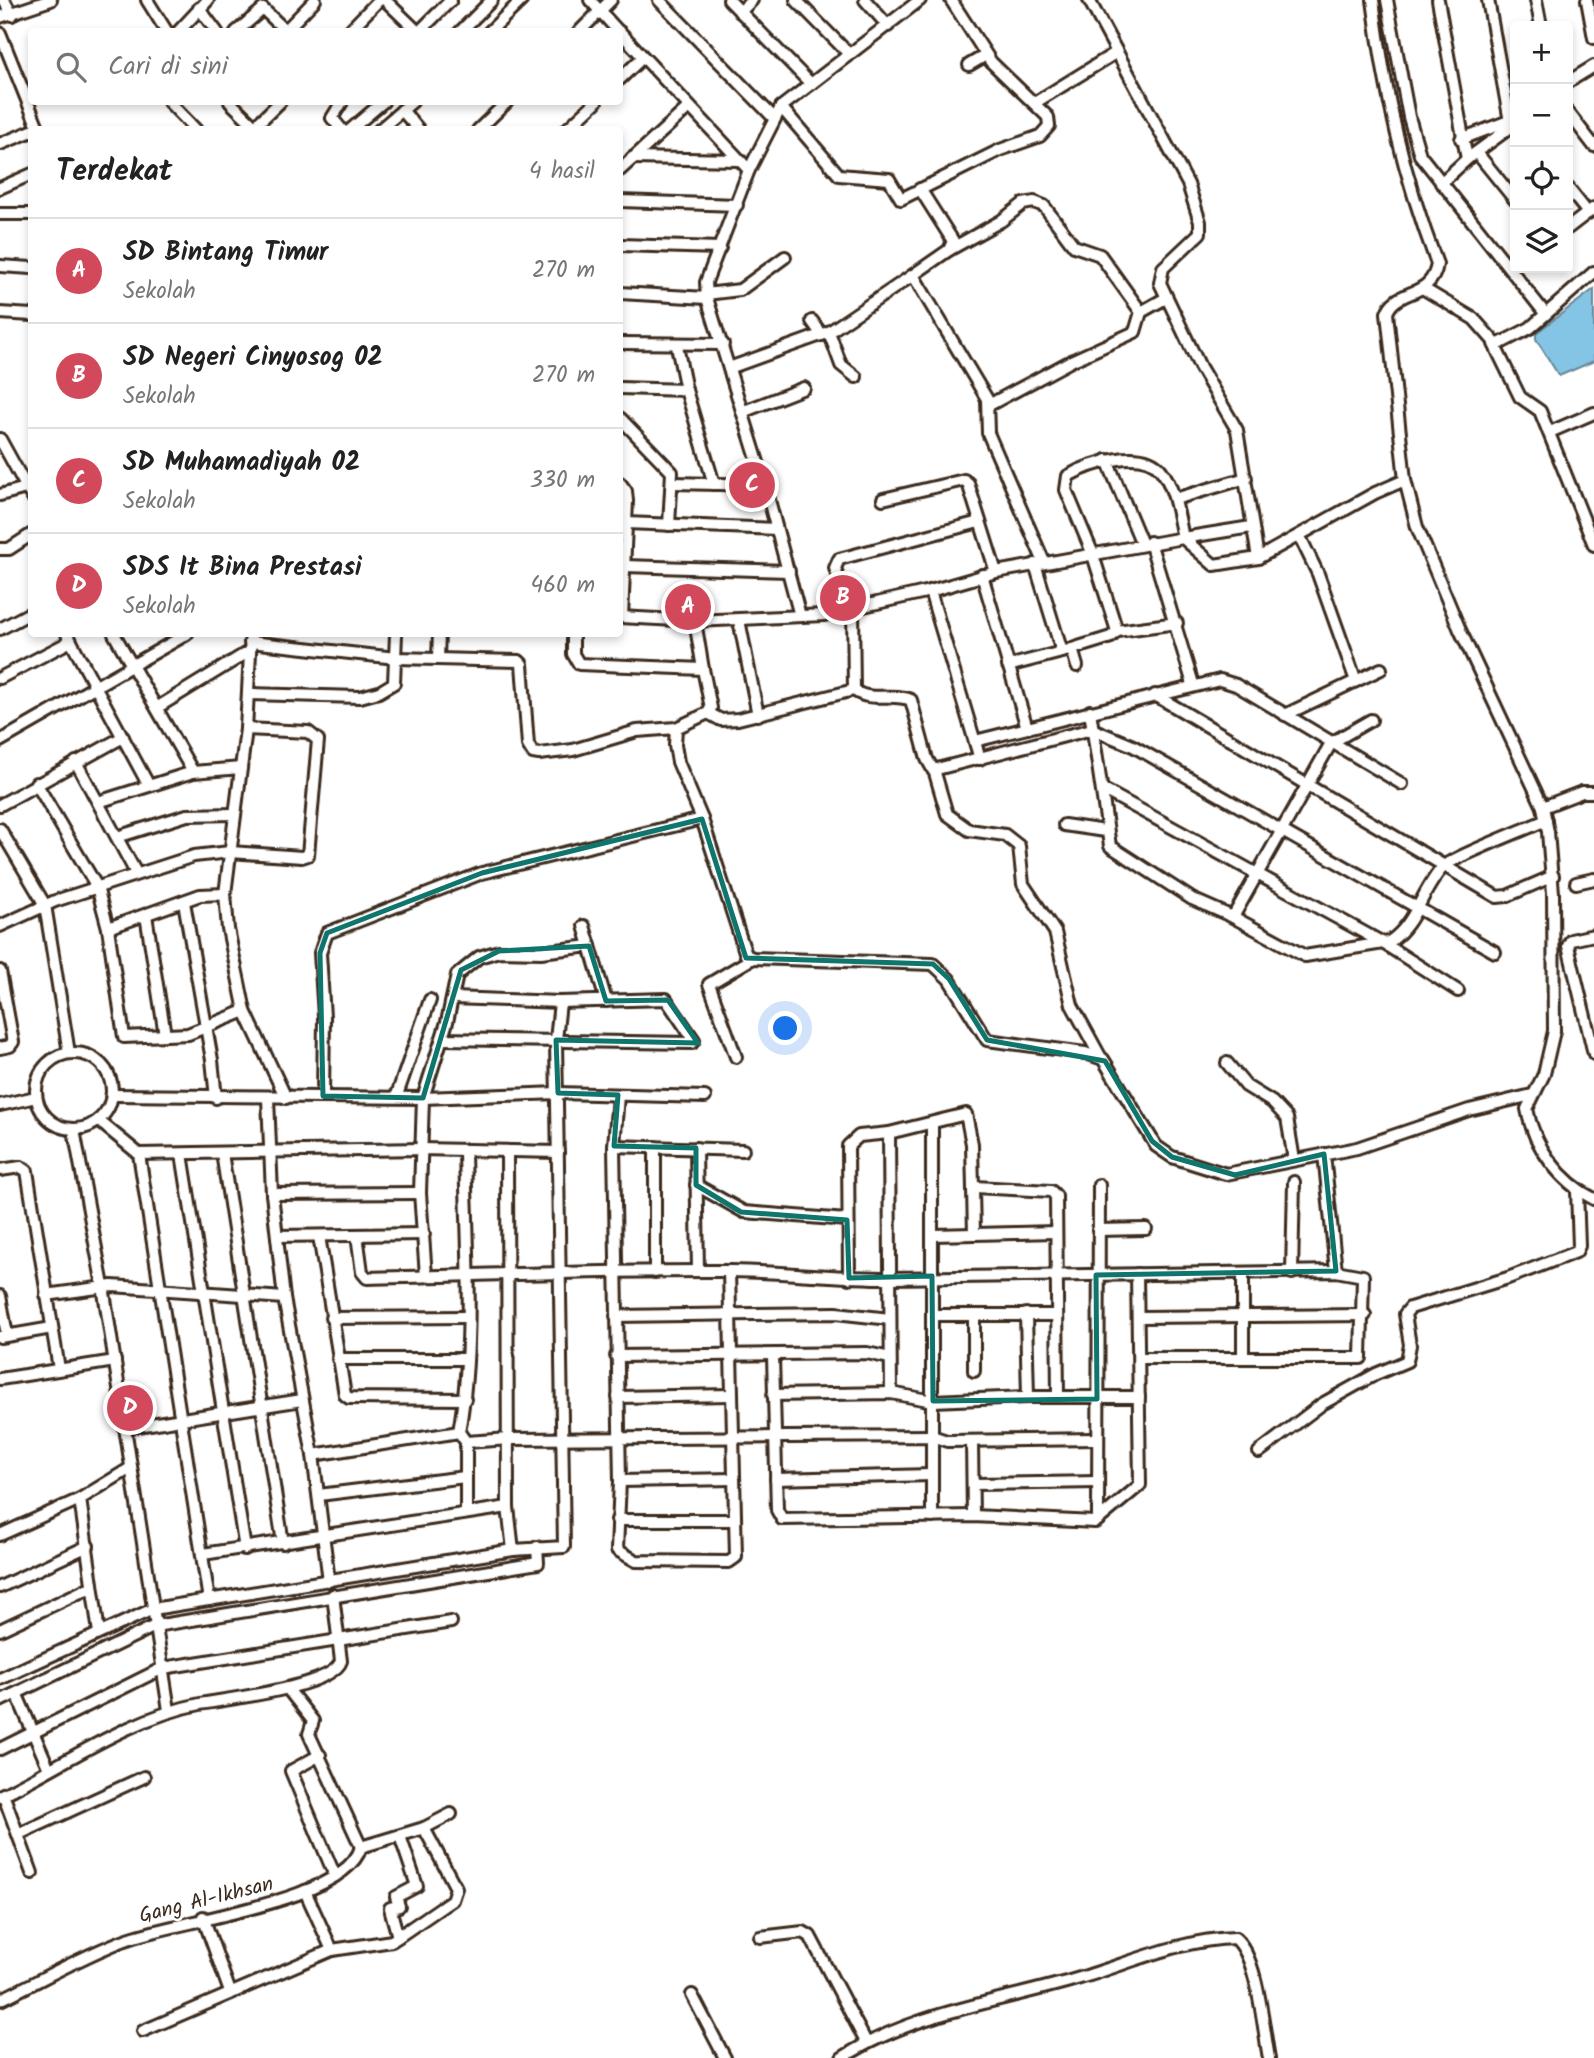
<!DOCTYPE html>
<html lang="id">
<head>
<meta charset="utf-8">
<style>
  body { margin:0; font-family:Kalam,sans-serif; background:#f6f6f6; color:#222 }
  .controls { position:absolute; right:21px; top:21px; display:grid; overflow:hidden; border-radius:7px; box-shadow:0 4px 10px #0003 }
  .controls button { width:63px; height:63px; display:grid; place-items:center; padding:0; border:0; border-bottom:2px solid #e0e0e0; background:#fff; color:#222; font:35px sans-serif }
  .you { position:absolute; left:786px; top:1029px; width:24px; height:24px; margin:-18px; border:5px solid #fff; border-radius:50%; background:#1a73e8; box-shadow:0 0 0 10px #1a73e833 }
  .badge { display:grid; place-items:center; width:46px; height:46px; border-radius:50%; background:#d1495b; color:#fff; font-size:23px; font-weight:700 }
  .pin { position:absolute; translate:-50% -50%; border:4px solid #fff; box-shadow:0 2px 7px #0006 }
  .list { margin:0; padding:0; list-style:none }
  h2 { display:flex; justify-content:space-between; align-items:center; height:91px; margin:0; padding:0 28px; font-size:30px }
  h2 small { font-size:23px; font-weight:400; color:#767676 }
  .list li { display:grid; grid-template-columns:46px 1fr auto; gap:21px; align-items:center; box-sizing:border-box; height:105px; padding:0 28px; border-top:2px solid #e0e0e0 }
  .list b { display:block; font-size:26px; white-space:nowrap }
  .list p { margin:0; font-size:23px; white-space:nowrap; color:#767676 }
  .list em { font-size:23px; font-style:normal; color:#767676 }
  .icon { flex:none; width:38px; height:38px; fill:none; stroke:currentColor; stroke-width:2; stroke-linecap:round; stroke-linejoin:round }
  .map { position:relative; flex:none; width:1594px; height:2058px; overflow:hidden }
  .search { position:absolute; background:#fff; box-shadow:0 4px 10px #0003; left:28px; top:28px; width:595px; height:77px; display:flex; align-items:center; gap:18px; box-sizing:border-box; padding:0 24px; border-radius:7px; color:#767676; font-size:26px }
  .panel { position:absolute; background:#fff; box-shadow:0 4px 10px #0003; left:28px; top:126px; width:595px; height:511px; border-radius:7px }
  .map>svg:first-child { display:block }
  .water { fill:#84c4e4; stroke:#678695; stroke-width:2 }
  .lines { fill:none; stroke-linecap:round; stroke-linejoin:round }
  .minor-casing { stroke:#3b2a1e; stroke-width:16 }
  .minor { stroke:#fff; stroke-width:10 }
  .marked { fill:none; stroke:#0f766e; stroke-width:5; stroke-linejoin:round }
  .labels { text-anchor:middle; stroke-width:5; stroke-linejoin:round; paint-order:stroke }
  .street-label { font-size:21px; fill:#3b2a1e; stroke:#fff }
</style>
</head>
<body>
<div class="map">
<svg width="1594" height="2058" viewBox="0 0 1594 2058">
  <rect width="100%" height="100%" fill="#fff"/>
  <filter id="ink" filterUnits="userSpaceOnUse"><feTurbulence type="fractalNoise" baseFrequency=".0143" numOctaves="2"/><feDisplacementMap in="SourceGraphic" scale="14" xChannelSelector="R" yChannelSelector="G"/><feConvolveMatrix kernelMatrix="1 2 1 2 8 2 1 2 1" color-interpolation-filters="sRGB"/></filter>
  <g filter="url(#ink)">
    <path class="water" d="M1594,289V361L1559,376L1536,339V333Z"/>
    <g class="lines">
      <g class="minor-casing">
        <g id="minor">
          <path d="M4,0L12,15"/>
          <path d="M147,0L167,32"/>
          <path d="M385,0L418,32"/>
          <path d="M590,0L619,32"/>
          <path d="M659,0L774,118"/>
          <path d="M729,0L811,84"/>
          <path d="M796,0L849,54"/>
          <path d="M865,0L888,26"/>
          <path d="M1089,0L1188,184L1200,222V233L1163,268L1160,283L1200,367L1237,430L1258,558"/>
          <path d="M1373,0C1385,96 1403,173 1437,264C1432,299 1395,288 1387,313L1405,480L1417,527L1460,630L1543,807L1548,832L1553,893L1554,1031L1544,1074L1527,1109C1534,1147 1560,1182 1594,1199"/>
          <path d="M1387,0L1409,117L1420,155L1544,312"/>
          <path d="M1438,0L1467,159"/>
          <path d="M1488,0L1511,127"/>
          <path d="M1536,0L1541,26"/>
          <path d="M1587,0L1594,38"/>
          <path d="M199,8L217,32"/>
          <path d="M740,12L752,0"/>
          <path d="M0,17L51,0"/>
          <path d="M178,32L208,0"/>
          <path d="M236,32L263,9L285,30"/>
          <path d="M284,32L315,0"/>
          <path d="M348,32L379,0"/>
          <path d="M419,32L451,0"/>
          <path d="M460,32L492,0"/>
          <path d="M489,32L522,0"/>
          <path d="M579,32L611,0"/>
          <path d="M620,32L749,170"/>
          <path d="M0,33L39,130"/>
          <path d="M969,65L986,55"/>
          <path d="M620,79L643,57"/>
          <path d="M1568,82L1594,66"/>
          <path d="M169,102L196,130"/>
          <path d="M230,102L259,130"/>
          <path d="M342,102L332,118L342,130"/>
          <path d="M1036,102L1117,52"/>
          <path d="M781,107L839,175L889,179L901,199L1000,150L1040,136L1049,126L1048,117L991,62L951,0"/>
          <path d="M402,110L419,130"/>
          <path d="M1568,112L1594,146"/>
          <path d="M252,129L280,102"/>
          <path d="M350,130L383,102"/>
          <path d="M379,130L412,102"/>
          <path d="M478,130L507,102"/>
          <path d="M566,130L596,102"/>
          <path d="M1461,139L1509,121"/>
          <path d="M0,144L32,131"/>
          <path d="M1477,153L1515,200"/>
          <path d="M632,158L739,160"/>
          <path d="M620,170L689,107"/>
          <path d="M1441,183L1467,159L1515,124"/>
          <path d="M0,188L32,174"/>
          <path d="M1568,188L1588,213"/>
          <path d="M620,201L737,205"/>
          <path d="M0,214H32"/>
          <path d="M1568,228L1594,208"/>
          <path d="M620,245L720,248"/>
          <path d="M949,250L1001,221L1023,204L1034,202L1044,206L1074,246L1100,255L1141,312"/>
          <path d="M0,266L32,268"/>
          <path d="M913,275L949,250L953,241L920,189"/>
          <path d="M1424,289L1474,319L1497,345L1530,328L1594,272"/>
          <path d="M620,293L707,298"/>
          <path d="M706,294L740,290L785,257"/>
          <path d="M0,313L32,315"/>
          <path d="M812,321L822,335"/>
          <path d="M829,332L841,365L856,377"/>
          <path d="M620,343L723,344"/>
          <path d="M1494,344L1520,397L1540,411L1594,545"/>
          <path d="M677,346L686,390L714,484"/>
          <path d="M729,368L829,332L913,275L987,399L988,433L1044,562"/>
          <path d="M620,388L686,390"/>
          <path d="M989,405L1071,361L1135,332L1141,312L1166,298"/>
          <path d="M742,412L804,388"/>
          <path d="M620,418L672,472L669,525"/>
          <path d="M1550,432L1594,413"/>
          <path d="M0,439L32,497"/>
          <path d="M1107,460L1142,544"/>
          <path d="M620,483L626,491L627,501L622,617"/>
          <path d="M672,483L765,485"/>
          <path d="M0,495L26,488"/>
          <path d="M883,499L964,480L968,483L996,572"/>
          <path d="M1175,499L1246,478"/>
          <path d="M626,523L776,529"/>
          <path d="M1300,537L1318,574L1356,681"/>
          <path d="M1150,542L1193,684"/>
          <path d="M0,549H9L32,534"/>
          <path d="M1035,564L1062,652L1072,649L1077,666"/>
          <path d="M624,566L789,571"/>
          <path d="M982,575L1027,728"/>
          <path d="M930,591L980,759"/>
          <path d="M853,608L854,690"/>
          <path d="M848,609L835,568L839,559L979,522"/>
          <path d="M800,616L765,485L707,298L706,282L749,170L781,107L920,0"/>
          <path d="M620,617L695,621L824,615L930,591L996,572L1183,538L1214,565L1258,558L1375,493L1405,480"/>
          <path d="M739,620L758,715"/>
          <path d="M0,629L32,612"/>
          <path d="M1117,631L1177,623"/>
          <path d="M67,634L148,784"/>
          <path d="M114,634L193,772"/>
          <path d="M251,634L246,729L225,894L228,929L245,1011L286,1098"/>
          <path d="M573,634V654L579,664L703,669L695,621"/>
          <path d="M250,642L396,658L519,661L522,664L528,745L533,753L539,754L573,750L637,731L676,728L708,713L711,708L703,669"/>
          <path d="M1072,649L1111,637L1117,631L1092,552L1066,490L1068,476C1089,464 1142,446 1161,470C1175,488 1178,515 1183,538L1251,527"/>
          <path d="M438,657L439,634"/>
          <path d="M1008,666L1062,652"/>
          <path d="M0,678L71,641"/>
          <path d="M249,694L360,697L379,692L394,683L396,634"/>
          <path d="M1155,695L1497,897L1507,896L1553,876"/>
          <path d="M158,707L248,652"/>
          <path d="M1090,711L1110,846L1192,899L1233,917L1305,956L1389,942C1416,925 1422,889 1443,867C1451,858 1529,828 1546,820"/>
          <path d="M708,713L721,720L738,719L854,690C869,703 893,692 911,700L927,759L935,773L947,814L969,830L1005,835L1019,846L1023,884L1055,932L1072,1005L1101,1058"/>
          <path d="M1285,715L1381,669"/>
          <path d="M676,728L675,745L678,762L702,819L746,955L753,958L933,964L949,979L987,1040L1085,1053L1103,1059L1156,1146L1172,1157L1226,1174L1357,1148L1469,1110L1532,1095"/>
          <path d="M0,741L187,634"/>
          <path d="M975,741L1220,680L1236,685L1402,784"/>
          <path d="M76,762L136,873"/>
          <path d="M933,770L1092,729L1133,746L1495,952"/>
          <path d="M36,783L97,887L108,928L124,1037L188,1034L245,1011"/>
          <path d="M1102,789L1383,943L1458,991"/>
          <path d="M98,802L193,772L241,768"/>
          <path d="M0,805L123,737"/>
          <path d="M1543,807L1582,792H1594"/>
          <path d="M1064,825L1105,831"/>
          <path d="M0,829L45,905L69,1053"/>
          <path d="M117,837L187,815L235,814"/>
          <path d="M1576,883L1594,879"/>
          <path d="M184,902L212,1060L216,1098"/>
          <path d="M146,915L165,1035"/>
          <path d="M1233,917L1331,743L1371,720"/>
          <path d="M0,926L55,901L194,856L230,852L302,857L308,855L318,740L308,732L246,729"/>
          <path d="M584,926L590,946"/>
          <path d="M108,928L200,895L225,894"/>
          <path d="M1594,935L1571,940L1568,946L1594,1054"/>
          <path d="M0,971L13,1042L10,1046L0,1048"/>
          <path d="M442,1039L692,1043L694,1040L666,999L560,1002L453,998"/>
          <circle cx="74" cy="1091" r="38"/>
          <path d="M736,1057L709,984L753,958"/>
          <path d="M1227,1063L1246,1086L1272,1102L1287,1118L1294,1160"/>
          <path d="M113,1095L423,1098L558,1093L705,1097"/>
          <path d="M397,1095L430,1000"/>
          <path d="M618,1095L614,1146L620,1481L617,1550L636,1561L729,1562L736,1557L729,1271"/>
          <path d="M323,1096L324,1017L320,953L327,933L482,873L702,819"/>
          <path d="M268,1098L272,1194L284,1298L313,1455L329,1581"/>
          <path d="M0,1105L36,1097"/>
          <path d="M99,1121L139,1154L421,1149L558,1152"/>
          <path d="M74,1130L103,1286L169,1710"/>
          <path d="M889,1133L891,1393"/>
          <path d="M614,1146L743,1150"/>
          <path d="M696,1148L698,1271"/>
          <path d="M465,1152C467,1244 475,1341 459,1432L466,1442V1513"/>
          <path d="M507,1152L508,1507L513,1550"/>
          <path d="M222,1153L283,1543"/>
          <path d="M139,1154L209,1600"/>
          <path d="M182,1154L245,1549"/>
          <path d="M1324,1154L1336,1271"/>
          <path d="M0,1170L21,1167L27,1171L59,1369"/>
          <path d="M696,1185L744,1212L847,1220"/>
          <path d="M975,1187L1051,1191L1056,1196L1058,1397"/>
          <path d="M272,1194L420,1193"/>
          <path d="M1098,1230L1146,1229"/>
          <path d="M357,1235L362,1272L367,1278C488,1275 610,1270 731,1271C784,1272 837,1278 891,1278L1336,1271L1363,1276L1361,1358H1139"/>
          <path d="M933,1235L1055,1232"/>
          <path d="M277,1236L424,1234"/>
          <path d="M319,1236L345,1395L349,1398L465,1399"/>
          <path d="M655,1272V1147"/>
          <path d="M1243,1273V1357"/>
          <path d="M1292,1273L1294,1182"/>
          <path d="M426,1276L420,1193L423,1098L447,1022L457,975L479,957L499,951L541,952L590,946L606,1001"/>
          <path d="M849,1278L848,1146L859,1136L889,1133L966,1114L972,1144L974,1234"/>
          <path d="M46,1295L112,1286L284,1298"/>
          <path d="M0,1296L7,1335"/>
          <path d="M1026,1314L1028,1397"/>
          <path d="M932,1315H1057"/>
          <path d="M616,1316L836,1313L890,1319"/>
          <path d="M974,1316V1371"/>
          <path d="M1139,1317L1365,1315"/>
          <path d="M331,1318L467,1317"/>
          <path d="M0,1337L52,1328"/>
          <path d="M616,1356L867,1353L890,1358"/>
          <path d="M773,1356L777,1510L782,1519L973,1516L1095,1522L1098,1520L1099,1185"/>
          <path d="M338,1359H466"/>
          <path d="M0,1379L115,1361"/>
          <path d="M773,1395L891,1393L933,1401L1028,1397H1139"/>
          <path d="M618,1397L731,1395"/>
          <path d="M125,1428L302,1400"/>
          <path d="M972,1441L973,1516"/>
          <path d="M466,1442L510,1439L932,1436L947,1441L1096,1439"/>
          <path d="M1259,1452L1322,1404L1376,1374L1407,1361L1410,1345L1405,1314L1410,1308L1508,1278L1576,1252L1579,1246L1577,1191"/>
          <path d="M313,1455L459,1432"/>
          <path d="M776,1479L931,1475"/>
          <path d="M620,1481L734,1479"/>
          <path d="M973,1484L1098,1482"/>
          <path d="M319,1495L465,1477"/>
          <path d="M80,1499L99,1633"/>
          <path d="M932,1517V1123"/>
          <path d="M617,1520H735"/>
          <path d="M1098,1520L1140,1485L1137,1274"/>
          <path d="M0,1535L80,1499L129,1469"/>
          <path d="M203,1554L508,1507"/>
          <path d="M0,1587L88,1546"/>
          <path d="M0,1630L91,1587"/>
          <path d="M0,1679L153,1609L513,1550L564,1547L556,1040L560,1002"/>
          <path d="M287,1688L313,1721L309,1734L361,1847"/>
          <path d="M17,1695L49,1769"/>
          <path d="M0,1701L155,1626L538,1563L537,1547"/>
          <path d="M0,1749L163,1668L451,1622"/>
          <path d="M320,1755L291,1771L335,1876"/>
          <path d="M3,1794L32,1873"/>
          <path d="M0,1796C65,1764 129,1718 200,1704C227,1699 333,1687 341,1661L333,1595"/>
          <path d="M19,1834L144,1777"/>
          <path d="M305,1891L332,1950"/>
          <path d="M203,1917L230,1992"/>
          <path d="M398,1937L390,1908L399,1906L396,1897L417,1886L400,1836"/>
          <path d="M760,1937L803,1932L810,1936L866,2042"/>
          <path d="M692,1995L725,2058"/>
          <path d="M0,2000C41,1980 82,1956 125,1940C176,1920 345,1903 361,1847L424,1828L451,1814"/>
          <path d="M143,2031L332,1950L392,1941L452,1900L456,1888L424,1828"/>
          <path d="M842,2058C913,2012 1000,2002 1080,1978C1130,1963 1182,1939 1235,1938C1258,1957 1263,2028 1269,2058"/>
        </g>
      </g>
      <use href="#minor" class="minor"/>
    </g>
  </g>
  <path class="marked" d="M702,819L746,958L933,964L949,979L987,1040L1105,1061L1152,1141L1172,1157L1235,1175L1324,1154L1336,1271L1096,1275L1097,1399L933,1401L932,1276L849,1278L847,1220L741,1212L696,1185V1148L614,1146L618,1095L558,1093L556,1040L698,1043L668,1000L606,1001L589,946L499,951L461,970L423,1098L323,1096L320,953L327,933L482,873Z"/>
  <g class="labels">
    <g class="street-label">
      <text transform="translate(206 1899) rotate(-14)" y="7">Gang Al-Ikhsan</text>
    </g>
  </g>
</svg>
<div class="controls">
<button>+</button>
<button>−</button>
<button><svg class="icon" aria-label="locate" viewBox="0 0 24 24"><circle cx="12" cy="12" r="6"/><path d="M12 2v4M12 18v4M2 12h4M18 12h4"/></svg></button>
<button><svg class="icon" aria-label="layers" viewBox="0 0 24 24"><path d="M12 4l9 5-9 5-9-5zM3 14l9 5 9-5"/></svg></button>
</div>
<div class="you"></div>
<div class="pin badge" style="left:688px;top:607px">A</div>
<div class="pin badge" style="left:843px;top:598px">B</div>
<div class="pin badge" style="left:752px;top:485px">C</div>
<div class="pin badge" style="left:130px;top:1408px">D</div>
<div class="search"><svg class="icon" aria-label="search" viewBox="0 0 24 24"><circle cx="10" cy="10" r="6"/><path d="M15 15l6 6"/></svg>Cari di sini</div>
<section class="panel">
<h2>Terdekat<small>4 hasil</small></h2>
<ul class="list">
<li><span class="badge">A</span><div><b>SD Bintang Timur</b><p>Sekolah</p></div><em>270 m</em></li>
<li><span class="badge">B</span><div><b>SD Negeri Cinyosog 02</b><p>Sekolah</p></div><em>270 m</em></li>
<li><span class="badge">C</span><div><b>SD Muhamadiyah 02</b><p>Sekolah</p></div><em>330 m</em></li>
<li><span class="badge">D</span><div><b>SDS It Bina Prestasi</b><p>Sekolah</p></div><em>460 m</em></li>
</ul>
</section>
</div>
</body>
</html>
